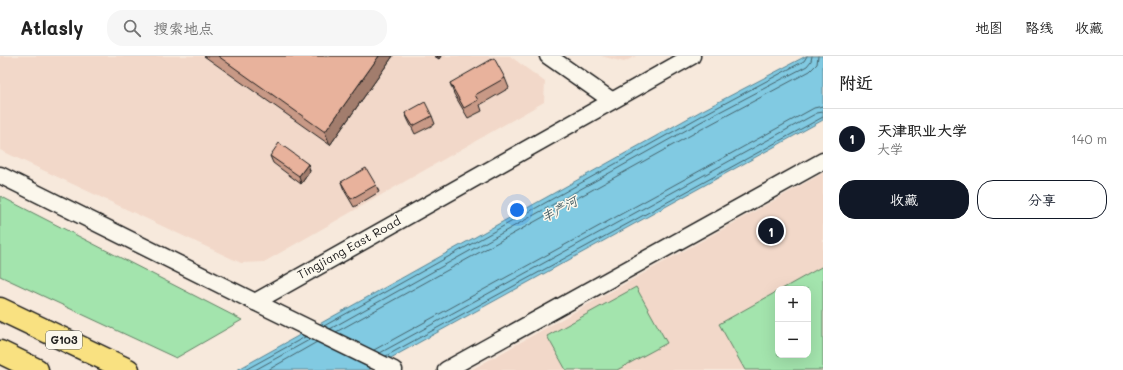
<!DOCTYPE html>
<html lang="zh">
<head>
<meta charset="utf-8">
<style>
  body { margin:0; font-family:Mali,"LXGW WenKai TC",sans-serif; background:#f6f6f6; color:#222 }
  .controls { position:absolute; right:12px; bottom:12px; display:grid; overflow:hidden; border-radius:8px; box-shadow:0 4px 16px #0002 }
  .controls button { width:36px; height:36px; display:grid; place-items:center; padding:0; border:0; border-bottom:1px solid #e0e0e0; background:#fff; color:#222; font:20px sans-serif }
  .you { position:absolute; left:517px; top:154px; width:14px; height:14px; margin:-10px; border:3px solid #fff; border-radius:50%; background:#1a73e8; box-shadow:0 0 0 6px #1a73e833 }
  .badge { display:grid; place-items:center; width:26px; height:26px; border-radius:50%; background:#111827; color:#fff; font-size:13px; font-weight:700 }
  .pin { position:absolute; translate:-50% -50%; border:2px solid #fff; box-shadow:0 1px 4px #0006 }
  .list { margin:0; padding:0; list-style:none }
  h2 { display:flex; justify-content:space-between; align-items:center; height:52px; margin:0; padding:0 16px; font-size:17px }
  h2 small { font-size:13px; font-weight:400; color:#767676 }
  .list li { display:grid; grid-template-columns:26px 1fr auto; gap:12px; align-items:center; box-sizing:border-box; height:60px; padding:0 16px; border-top:1px solid #e0e0e0 }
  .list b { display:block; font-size:15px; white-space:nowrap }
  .list p { margin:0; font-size:13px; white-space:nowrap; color:#767676 }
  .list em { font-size:13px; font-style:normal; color:#767676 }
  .actions { display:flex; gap:8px; padding:12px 16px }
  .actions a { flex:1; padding:9px 0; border:1px solid #111827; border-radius:16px; text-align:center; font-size:14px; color:#111827 }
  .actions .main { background:#111827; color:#fff }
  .icon { flex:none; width:22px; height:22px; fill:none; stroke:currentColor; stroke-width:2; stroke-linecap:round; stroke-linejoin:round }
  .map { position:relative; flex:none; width:823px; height:314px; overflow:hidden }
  header { display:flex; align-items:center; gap:24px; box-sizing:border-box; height:56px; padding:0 20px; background:#fff; border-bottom:1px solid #e0e0e0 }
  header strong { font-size:19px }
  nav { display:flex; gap:22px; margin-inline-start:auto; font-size:14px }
  .search { width:280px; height:36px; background:#f6f6f6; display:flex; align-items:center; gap:10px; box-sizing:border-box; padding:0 14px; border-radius:16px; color:#767676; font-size:15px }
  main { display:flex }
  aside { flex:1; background:#fff }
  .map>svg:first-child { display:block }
  .built { fill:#f2d8c9; fill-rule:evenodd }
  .green { fill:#a3e4ad; stroke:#608064 }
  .water { fill:#81cae2; stroke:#598493 }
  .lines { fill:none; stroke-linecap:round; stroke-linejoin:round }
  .shore { stroke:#44626b; stroke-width:1 }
  .minor-casing { stroke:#1c1c1c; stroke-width:19 }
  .highway-casing { stroke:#1c1c1c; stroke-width:25 }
  .minor { stroke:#fbf7ec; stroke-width:16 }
  .highway { stroke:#f9e181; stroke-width:22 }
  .wall { fill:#c89986; stroke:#1c1c1c }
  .shaded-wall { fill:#a27d6d; stroke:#1c1c1c }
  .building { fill:#e8b29c; stroke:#1c1c1c }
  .labels { text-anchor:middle; stroke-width:3; stroke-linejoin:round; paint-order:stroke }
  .shield { fill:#fbf7ec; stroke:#5f5e5a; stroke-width:1 }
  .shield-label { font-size:11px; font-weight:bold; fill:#1c1c1c }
  .street-label { font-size:12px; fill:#1c1c1c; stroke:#fbf7ec }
  .water-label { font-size:13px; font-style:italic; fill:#3f5961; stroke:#fbf7ec }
</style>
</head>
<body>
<header>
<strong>Atlasly</strong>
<div class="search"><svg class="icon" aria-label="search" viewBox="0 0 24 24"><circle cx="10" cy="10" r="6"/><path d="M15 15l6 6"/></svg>搜索地点</div>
<nav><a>地图</a><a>路线</a><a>收藏</a></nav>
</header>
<main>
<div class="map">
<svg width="823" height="314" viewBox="0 0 823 314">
  <rect width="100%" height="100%" fill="#f7e9dc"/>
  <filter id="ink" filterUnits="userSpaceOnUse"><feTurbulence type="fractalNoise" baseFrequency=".025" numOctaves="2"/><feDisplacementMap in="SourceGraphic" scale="8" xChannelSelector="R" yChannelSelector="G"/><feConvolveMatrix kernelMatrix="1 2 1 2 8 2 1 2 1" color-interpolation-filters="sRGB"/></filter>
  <g filter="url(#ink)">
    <g class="built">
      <path d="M0,0H510L545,26L544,46L264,206L241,207L0,94Z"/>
      <path d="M601,0H636L624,6Z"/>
      <path d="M823,117V314H471ZM778,233H808V299H778Z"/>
    </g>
    <g class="green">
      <path d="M0,140L242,264L176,302L0,220Z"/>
      <path d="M823,210V314H745L719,268L778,235V299H808V233H782Z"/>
      <path d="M636,231L667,287L617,314H566L547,280Z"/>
    </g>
    <path class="water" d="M806,0H823V64L369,314H237L701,55Z"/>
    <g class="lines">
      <g class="shore">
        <path d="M324,270L703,59L804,5L807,0"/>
        <path d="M330,273L706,63L807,10L811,5L812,0"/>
        <path d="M336,276L709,69L810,15L817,8L818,0"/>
        <path d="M374,294L814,52L823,50"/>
        <path d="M380,297L817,57L823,56"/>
        <path d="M386,300L823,61"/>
        <path d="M245,314L305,281"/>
        <path d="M255,314L311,283"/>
        <path d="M268,314L317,286"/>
      </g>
      <g class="minor-casing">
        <g id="minor">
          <path d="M548,0L611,44"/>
          <path d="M0,119L255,246L692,0"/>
          <path d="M255,246L394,314"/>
          <path d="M446,314L823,105"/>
        </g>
      </g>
      <g class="highway-casing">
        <g id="highway">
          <path d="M0,253L128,314"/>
          <path d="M0,296L37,314"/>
        </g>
      </g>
      <use href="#minor" class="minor"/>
      <use href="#highway" class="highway"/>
    </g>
    <g class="wall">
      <path d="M204,0H393L330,89Z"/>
      <path d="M434,0H441L439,3Z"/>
      <path d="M505,22L509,32L480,49L482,55L468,62L454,38L450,27Z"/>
      <path d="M405,57L432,60L435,68L415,78L408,64Z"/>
      <path d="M270,100L308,108L310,115L301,128L273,107Z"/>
      <path d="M341,126L376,129L379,136L354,151L344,134Z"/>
    </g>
    <g class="shaded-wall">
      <path d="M379,0H393L330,89L325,76Z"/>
      <path d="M437,0H441L439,3Z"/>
      <path d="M308,108L310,115L301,128L299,120Z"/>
    </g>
    <g class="building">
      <path d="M218,0H379L325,76Z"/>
      <path d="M494,2L505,22L475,39L478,44L464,52L450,27Z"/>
      <path d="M425,46L432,60L413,70L405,57Z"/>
      <path d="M279,87L308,108L299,120L270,100Z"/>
      <path d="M366,112L376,129L351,143L341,126Z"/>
    </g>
  </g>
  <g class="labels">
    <rect class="shield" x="46" y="275" width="36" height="18" rx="3"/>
    <g class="shield-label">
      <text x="64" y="288">G103</text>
    </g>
    <g class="street-label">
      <text transform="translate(349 192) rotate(-29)" y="4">Tingjiang East Road</text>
    </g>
    <g class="water-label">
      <text transform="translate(559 153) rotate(-28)" y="5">丰产河</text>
    </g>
  </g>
</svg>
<div class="controls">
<button>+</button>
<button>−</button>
</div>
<div class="you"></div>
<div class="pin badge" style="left:771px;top:175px">1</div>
</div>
<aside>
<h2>附近<small></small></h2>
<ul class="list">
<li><span class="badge">1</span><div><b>天津职业大学</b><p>大学</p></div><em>140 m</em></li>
</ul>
<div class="actions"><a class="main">收藏</a><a>分享</a></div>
</aside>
</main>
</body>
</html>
